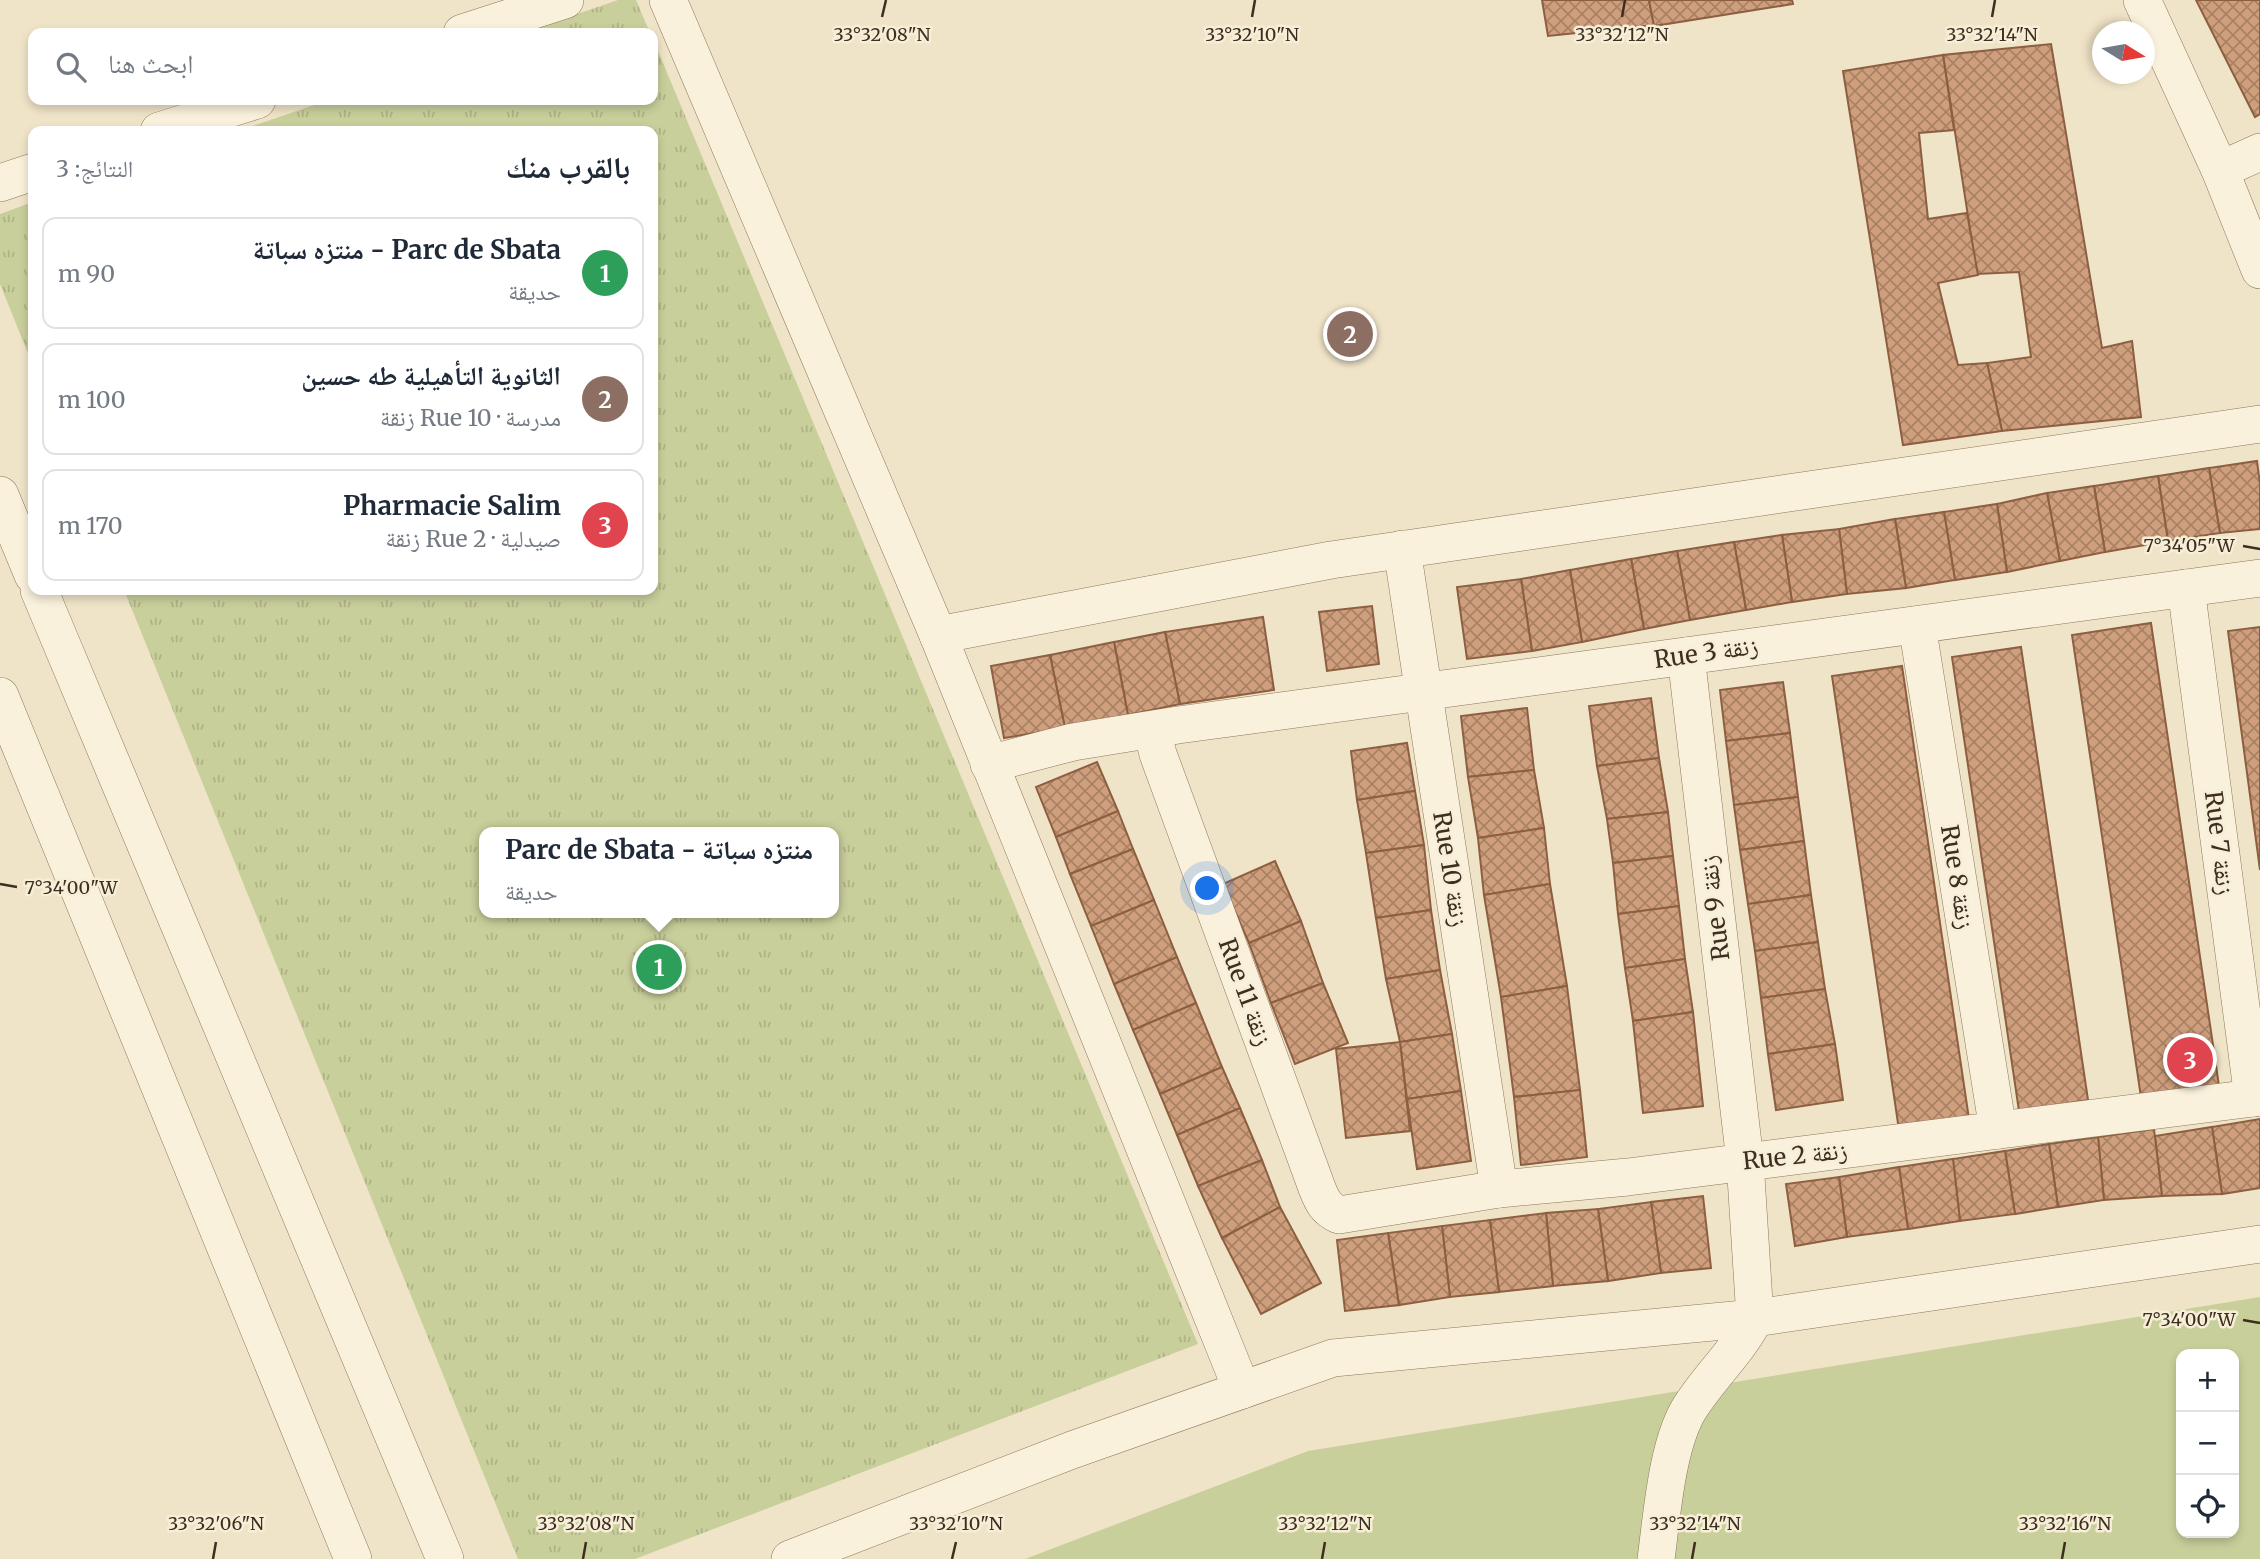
<!DOCTYPE html>
<html lang="ar">
<head>
<meta charset="utf-8">
<style>
  body { margin:0; font-family:Merriweather,"Noto Naskh Arabic",serif; background:#f2f2f3; color:#1f2937; direction:rtl }
  .controls { position:absolute; right:21px; bottom:21px; display:grid; overflow:hidden; border-radius:14px; box-shadow:0 4px 10px #0003 }
  .controls button { width:63px; height:63px; display:grid; place-items:center; padding:0; border:0; border-bottom:2px solid #e0e1e3; background:#fff; color:#1f2937; font:35px sans-serif }
  .compass { position:absolute; left:2092px; top:21px; width:63px; height:63px; border-radius:50%; background:#fff; box-shadow:0 4px 10px #0003; rotate:101deg }
  .you { position:absolute; left:1208px; top:889px; width:24px; height:24px; margin:-18px; border:5px solid #fff; border-radius:50%; background:#1a73e8; box-shadow:0 0 0 10px #1a73e833 }
  .badge { display:grid; place-items:center; width:46px; height:46px; border-radius:50%; background:#0b8043; color:#fff; font-size:23px; font-weight:700 }
  .pin { position:absolute; translate:-50% -50%; border:4px solid #fff; box-shadow:0 2px 7px #0006 }
  .popup { position:absolute; left:479px; top:827px; width:360px; height:91px; box-sizing:border-box; display:grid; place-content:center; border-radius:14px; background:#fff; filter:drop-shadow(0 2px 5px #0005); font-size:23px; white-space:nowrap; color:#747a83 }
  .popup b { font-size:26px; color:#1f2937 }
  .popup::after { content:''; position:absolute; left:50%; top:100%; margin-left:-14px; border:14px solid transparent; border-top-color:#fff }
  .list { margin:0; padding:0; list-style:none }
  h2 { display:flex; justify-content:space-between; align-items:center; height:91px; margin:0; padding:0 28px; font-size:30px }
  h2 small { font-size:23px; font-weight:400; color:#747a83 }
  .list li { display:grid; grid-template-columns:46px 1fr auto; gap:21px; align-items:center; box-sizing:border-box; height:112px; margin:0 14px 14px; padding:0 14px; border:2px solid #e0e1e3; border-radius:14px }
  .list b { display:block; font-size:26px; white-space:nowrap }
  .list p { margin:0; font-size:23px; white-space:nowrap; color:#747a83 }
  .list em { font-size:23px; font-style:normal; color:#747a83 }
  .icon { flex:none; width:38px; height:38px; fill:none; stroke:currentColor; stroke-width:2; stroke-linecap:round; stroke-linejoin:round }
  .map { position:relative; flex:none; width:2260px; height:1559px; overflow:hidden; direction:ltr }
  .search { position:absolute; background:#fff; box-shadow:0 4px 10px #0003; left:28px; top:28px; width:630px; height:77px; display:flex; align-items:center; gap:18px; box-sizing:border-box; padding:0 24px; border-radius:14px; color:#747a83; font-size:26px }
  .panel { position:absolute; background:#fff; box-shadow:0 4px 10px #0003; left:28px; top:126px; width:630px; height:469px; border-radius:14px; direction:rtl }
  .map>svg:first-child { display:block }
  .grass { fill:#c9cf9b; fill-rule:evenodd }
  .park { fill:url(#park-tufts); fill-rule:evenodd }
  .building { fill:url(#building-cross-hatch); stroke:#8d5f41; stroke-width:2 }
  .lines { fill:none; stroke-linecap:round; stroke-linejoin:round }
  .minor-casing { stroke:#8d765c; stroke-width:38 }
  .minor { stroke:#faf1dc; stroke-width:37 }
  .ticks { fill:none; stroke:#3d2e20; stroke-width:2.5 }
  .labels { text-anchor:middle; stroke-width:5; stroke-linejoin:round; paint-order:stroke }
  .street-label { font-size:24px; fill:#3d2e20; stroke:#f7eed8 }
  .ticks-label { font-size:18px; text-anchor:middle; fill:#3d2e20; stroke:#f7eed8; stroke-width:5; stroke-linejoin:round; paint-order:stroke }
</style>
</head>
<body>
<div class="map">
<svg width="2260" height="1559" viewBox="0 0 2260 1559">
  <defs>
    <pattern id="park-tufts" width="24" height="20" patternUnits="userSpaceOnUse" patternTransform="scale(1.75)"><rect width="24" height="20" fill="#c9cf9b"/><path d="M3 7l-1-3M5 7V3M7 7l1-3M15 17l-1-3M17 17v-4M19 17l1-3" fill="none" stroke="#aeb285"/></pattern>
    <pattern id="building-cross-hatch" width="8" height="8" patternUnits="userSpaceOnUse" patternTransform="scale(1.75)"><rect width="8" height="8" fill="#cf9f7d"/><path d="M0 0l8 8M0 8l8-8" fill="none" stroke="#a98266"/></pattern>
  </defs>
  <rect width="100%" height="100%" fill="#f0e4c8"/>
  <path class="grass" d="M2260,1297V1559H1025L1308,1451ZM2181,1354H2234V1533H2181Z"/>
  <g class="park">
    <path d="M618,0H636L650,33H522Z"/>
    <path d="M653,39L1198,1344L635,1559H518L124,590H653V131H238L329,100H653ZM484,832H834V913H484Z"/>
    <path d="M33,202V366L0,284V214Z"/>
  </g>
  <g class="building">
    <path d="M1542,0H1649L1654,25L1548,36Z"/>
    <path d="M1649,0H1792L1793,4L1654,26Z"/>
    <path d="M2196,0H2260V114L2255,117Z"/>
    <path d="M2051,44L2102,348L2132,341L2141,417L2002,431L1987,363L2031,357L2019,272L1977,274L1943,55Z"/>
    <path d="M1943,55L1954,130L1919,133L1928,219L1967,213L1978,275L1938,283L1958,365L1987,363L2002,431L1903,445L1843,71Z"/>
    <path d="M2257,461L2260,484V529L2220,533L2209,468Z"/>
    <path d="M2209,468L2220,533L2168,541L2158,476Z"/>
    <path d="M2158,476L2168,541L2105,552L2094,486Z"/>
    <path d="M2094,486L2105,552L2060,561L2047,493Z"/>
    <path d="M2047,493L2060,561L2007,572L1997,504Z"/>
    <path d="M1997,504L2007,572L1955,580L1944,512Z"/>
    <path d="M1944,512L1955,580L1906,588L1895,519Z"/>
    <path d="M1895,519L1906,588L1847,594L1839,529Z"/>
    <path d="M1839,529L1847,594L1792,602L1782,535Z"/>
    <path d="M1782,535L1792,602L1746,610L1734,542Z"/>
    <path d="M1734,542L1746,610L1690,620L1677,551Z"/>
    <path d="M1677,551L1690,620L1644,629L1631,559Z"/>
    <path d="M1631,559L1644,629L1582,642L1570,570Z"/>
    <path d="M1570,570L1582,642L1532,651L1521,579Z"/>
    <path d="M1521,579L1532,651L1467,659L1457,587Z"/>
    <path d="M1372,606L1379,664L1327,671L1319,612Z"/>
    <path d="M1263,617L1274,690L1180,704L1165,632Z"/>
    <path d="M2151,623L2219,1086L2141,1097L2072,635Z"/>
    <path d="M2260,627V870L2228,631Z"/>
    <path d="M1165,632L1180,704L1128,715L1114,642Z"/>
    <path d="M1114,642L1128,715L1065,728L1050,655Z"/>
    <path d="M2021,647L2088,1100L2019,1111L1952,657Z"/>
    <path d="M1050,655L1065,728L1004,738L991,666Z"/>
    <path d="M1902,666L1969,1119L1899,1130L1832,676Z"/>
    <path d="M1783,682L1790,733L1726,741L1720,690Z"/>
    <path d="M1651,698L1659,758L1597,766L1589,706Z"/>
    <path d="M1527,708L1534,770L1468,777L1461,716Z"/>
    <path d="M1790,733L1798,797L1734,805L1726,741Z"/>
    <path d="M1407,743L1415,791L1357,800L1351,751Z"/>
    <path d="M1659,758L1668,812L1607,819L1597,766Z"/>
    <path d="M1097,762L1118,811L1056,837L1036,787Z"/>
    <path d="M1534,770L1544,828L1478,838L1468,777Z"/>
    <path d="M1415,791L1424,845L1366,853L1357,800Z"/>
    <path d="M1798,797L1804,841L1740,850L1734,805Z"/>
    <path d="M1118,811L1133,849L1070,874L1056,837Z"/>
    <path d="M1668,812L1673,856L1613,863L1607,819Z"/>
    <path d="M1544,828L1550,884L1484,895L1478,838Z"/>
    <path d="M1804,841L1811,895L1748,904L1740,850Z"/>
    <path d="M1424,845L1431,910L1376,918L1366,853Z"/>
    <path d="M1133,849L1154,900L1091,926L1070,874Z"/>
    <path d="M1673,856L1679,906L1618,914L1613,863Z"/>
    <path d="M1275,861L1301,921L1249,943L1223,884Z"/>
    <path d="M1550,884L1567,986L1501,997L1484,895Z"/>
    <path d="M1811,895L1818,942L1755,951L1748,904Z"/>
    <path d="M1154,900L1177,957L1114,984L1091,926Z"/>
    <path d="M1679,906L1685,959L1625,968L1618,914Z"/>
    <path d="M1431,910L1440,970L1386,979L1376,918Z"/>
    <path d="M1301,921L1323,983L1271,1003L1249,943Z"/>
    <path d="M1818,942L1825,989L1761,998L1755,951Z"/>
    <path d="M1177,957L1196,1003L1133,1030L1114,984Z"/>
    <path d="M1685,959L1693,1012L1633,1021L1625,968Z"/>
    <path d="M1440,970L1452,1034L1400,1042L1386,979Z"/>
    <path d="M1323,983L1348,1043L1295,1064L1271,1003Z"/>
    <path d="M1567,986L1580,1090L1514,1097L1501,997Z"/>
    <path d="M1825,989L1835,1044L1768,1054L1761,998Z"/>
    <path d="M1196,1003L1222,1067L1160,1094L1133,1030Z"/>
    <path d="M1693,1012L1703,1106L1643,1113L1633,1021Z"/>
    <path d="M1452,1034L1461,1091L1407,1099L1400,1042Z"/>
    <path d="M1400,1042L1410,1131L1346,1138L1336,1049Z"/>
    <path d="M1835,1044L1843,1100L1776,1110L1768,1054Z"/>
    <path d="M1222,1067L1240,1108L1177,1135L1160,1094Z"/>
    <path d="M1580,1090L1587,1157L1521,1165L1514,1097Z"/>
    <path d="M1461,1091L1471,1161L1417,1169L1407,1099Z"/>
    <path d="M1240,1108L1262,1160L1198,1186L1177,1135Z"/>
    <path d="M2260,1119V1188L2222,1194L2212,1127Z"/>
    <path d="M2212,1127L2222,1194L2162,1196L2155,1136Z"/>
    <path d="M2154,1129L2162,1196L2104,1200L2098,1137Z"/>
    <path d="M2098,1137L2104,1200L2058,1207L2049,1144Z"/>
    <path d="M2049,1144L2058,1207L2015,1214L2005,1151Z"/>
    <path d="M2005,1151L2015,1214L1960,1221L1953,1159Z"/>
    <path d="M1953,1159L1960,1221L1908,1229L1899,1167Z"/>
    <path d="M1262,1160L1280,1207L1222,1238L1198,1186Z"/>
    <path d="M1899,1167L1908,1229L1847,1237L1839,1177Z"/>
    <path d="M1839,1177L1847,1237L1795,1246L1786,1184Z"/>
    <path d="M1703,1196L1711,1268L1661,1273L1651,1202Z"/>
    <path d="M1651,1202L1661,1273L1608,1281L1598,1209Z"/>
    <path d="M1280,1207L1321,1283L1261,1314L1222,1238Z"/>
    <path d="M1598,1209L1608,1281L1553,1286L1546,1213Z"/>
    <path d="M1546,1213L1553,1286L1499,1292L1490,1220Z"/>
    <path d="M1490,1220L1499,1292L1450,1297L1442,1226Z"/>
    <path d="M1442,1226L1450,1297L1399,1305L1388,1233Z"/>
    <path d="M1388,1233L1399,1305L1345,1311L1337,1240Z"/>
  </g>
  <g class="lines">
    <g class="minor-casing">
      <g id="minor">
        <path d="M668,0L938,635L1242,1390"/>
        <path d="M2142,0L2220,170L2260,270"/>
        <path d="M462,33L565,0"/>
        <path d="M159,131L257,100"/>
        <path d="M2220,170L2260,152"/>
        <path d="M0,183L33,172"/>
        <path d="M0,495L33,575"/>
        <path d="M1402,549L1499,1189"/>
        <path d="M2186,588L2253,1098"/>
        <path d="M39,590L445,1559"/>
        <path d="M1917,625L1998,1130"/>
        <path d="M938,635L1331,560L2260,424"/>
        <path d="M0,696L353,1559"/>
        <path d="M1152,730L1158,754L1317,1188C1322,1201 1326,1209 1339,1215L1499,1189L1628,1177L2260,1097"/>
        <path d="M989,764L1073,742L1178,725L2260,578"/>
        <path d="M790,1559L1072,1450L1333,1358L1755,1318L2260,1244"/>
        <path d="M1656,1559C1662,1515 1667,1442 1691,1406C1711,1375 1738,1351 1755,1318L1745,1161L1686,656"/>
      </g>
    </g>
    <use href="#minor" class="minor"/>
  </g>
  <path class="ticks" d="M882,17L886,0M1252,17L1255,0M1622,17L1625,0M1992,17L1995,0M2243,546L2260,549M0,884L17,887M2243,1320L2260,1323M213,1559L216,1542M583,1559L586,1542M952,1559L956,1542M1322,1559L1325,1542M1692,1559L1695,1542M2062,1559L2065,1542"/>
  <g class="labels">
    <g class="street-label">
      <text transform="translate(1706 653) rotate(-8)" y="8">Rue 3 زنقة</text>
      <text transform="translate(2219 843) rotate(83)" y="8">Rue 7 زنقة</text>
      <text transform="translate(1450 869) rotate(81)" y="8">Rue 10 زنقة</text>
      <text transform="translate(1957 877) rotate(81)" y="8">Rue 8 زنقة</text>
      <text transform="translate(1715 908) rotate(-97)" y="8">Rue 9 زنقة</text>
      <text transform="translate(1245 992) rotate(70)" y="8">Rue 11 زنقة</text>
      <text transform="translate(1795 1156) rotate(-6)" y="8">Rue 2 زنقة</text>
    </g>
  </g>
  <g class="ticks-label">
    <text x="882" y="41">33°32'08"N</text>
    <text x="1252" y="41">33°32'10"N</text>
    <text x="1622" y="41">33°32'12"N</text>
    <text x="1992" y="41">33°32'14"N</text>
    <text x="2189" y="552">7°34'05"W</text>
    <text x="71" y="894">7°34'00"W</text>
    <text x="2189" y="1326">7°34'00"W</text>
    <text x="216" y="1530">33°32'06"N</text>
    <text x="586" y="1530">33°32'08"N</text>
    <text x="956" y="1530">33°32'10"N</text>
    <text x="1325" y="1530">33°32'12"N</text>
    <text x="1695" y="1530">33°32'14"N</text>
    <text x="2065" y="1530">33°32'16"N</text>
  </g>
</svg>
<div class="controls">
<button>+</button>
<button>−</button>
<button><svg class="icon" aria-label="locate" viewBox="0 0 24 24"><circle cx="12" cy="12" r="6"/><path d="M12 2v4M12 18v4M2 12h4M18 12h4"/></svg></button>
</div>
<svg class="compass" viewBox="-18 -18 36 36"><path d="M0-13l5 13h-10z" fill="#e53935"/><path d="M0 13l5-13h-10z" fill="#747a83"/></svg>
<div class="you"></div>
<div class="pin badge" style="left:659px;top:967px;background:#2e9e5b">1</div>
<div class="popup"><b>Parc de Sbata - منتزه سباتة</b>حديقة</div>
<div class="pin badge" style="left:1350px;top:334px;background:#8d6e63">2</div>
<div class="pin badge" style="left:2190px;top:1060px;background:#e0444e">3</div>
<div class="search"><svg class="icon" aria-label="search" viewBox="0 0 24 24"><circle cx="10" cy="10" r="6"/><path d="M15 15l6 6"/></svg>ابحث هنا</div>
<section class="panel">
<h2>بالقرب منك<small>النتائج: 3</small></h2>
<ul class="list">
<li><span class="badge" style="background:#2e9e5b">1</span><div><b>Parc de Sbata - منتزه سباتة</b><p>حديقة</p></div><em>90 m</em></li>
<li><span class="badge" style="background:#8d6e63">2</span><div><b>الثانوية التأهيلية طه حسين</b><p>مدرسة · Rue 10 زنقة</p></div><em>100 m</em></li>
<li><span class="badge" style="background:#e0444e">3</span><div><b>Pharmacie Salim</b><p>صيدلية · Rue 2 زنقة</p></div><em>170 m</em></li>
</ul>
</section>
</div>
</body>
</html>
